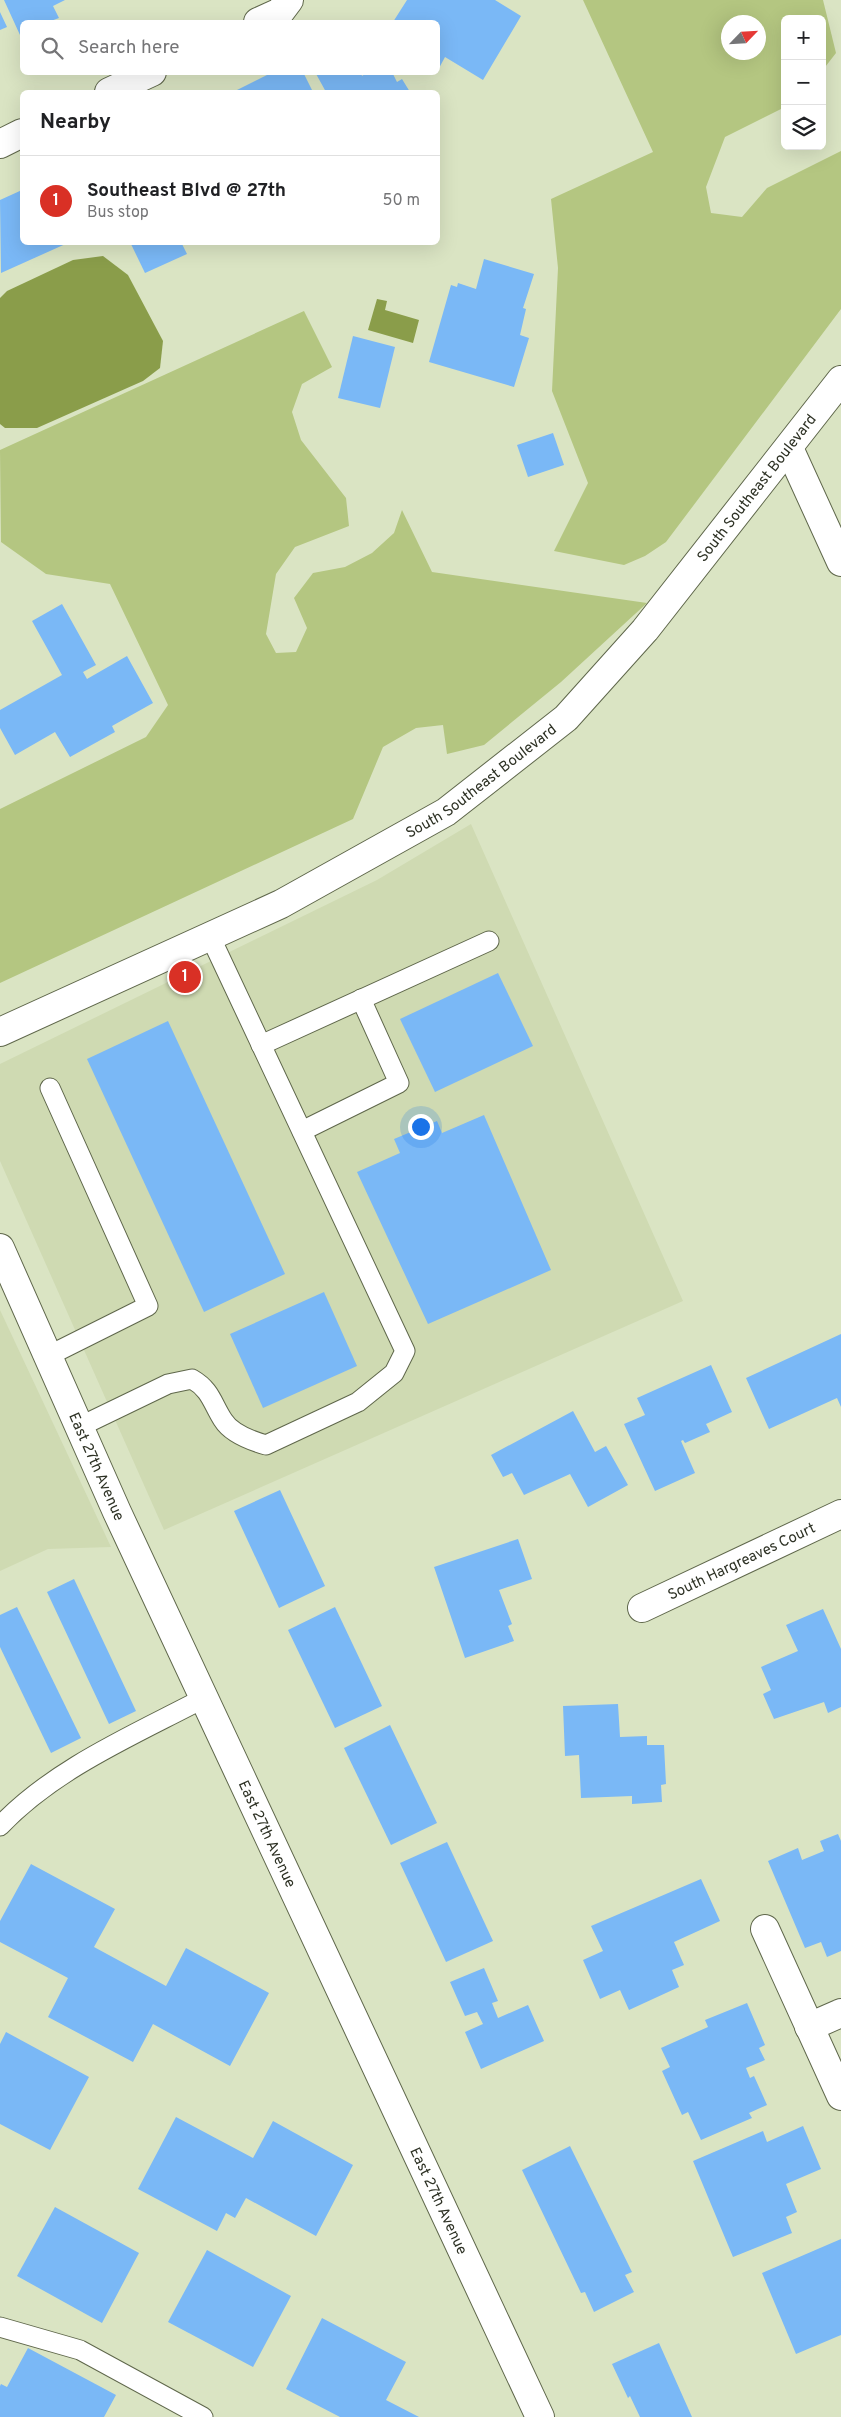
<!DOCTYPE html>
<html lang="en">
<head>
<meta charset="utf-8">
<style>
  body { margin:0; font-family:Overpass,sans-serif; background:#f2f2f2; color:#202124 }
  .controls { position:absolute; right:15px; top:15px; display:grid; overflow:hidden; border-radius:8px; box-shadow:0 5px 20px #0002 }
  .controls button { width:45px; height:45px; display:grid; place-items:center; padding:0; border:0; border-bottom:1px solid #e0e0e0; background:#fff; color:#202124; font:25px sans-serif }
  .compass { position:absolute; left:721px; top:15px; width:45px; height:45px; border-radius:50%; background:#fff; box-shadow:0 5px 20px #0002; rotate:65deg }
  .you { position:absolute; left:420px; top:1126px; width:18px; height:18px; margin:-12px; border:4px solid #fff; border-radius:50%; background:#1a73e8; box-shadow:0 0 0 8px #1a73e833 }
  .badge { display:grid; place-items:center; width:32px; height:32px; border-radius:50%; background:#d93025; color:#fff; font-size:16px; font-weight:700 }
  .pin { position:absolute; translate:-50% -50%; border:2px solid #fff; box-shadow:0 1px 5px #0006 }
  .list { margin:0; padding:0; list-style:none }
  h2 { display:flex; justify-content:space-between; align-items:center; height:65px; margin:0; padding:0 20px; font-size:21px }
  h2 small { font-size:16px; font-weight:400; color:#757577 }
  .list li { display:grid; grid-template-columns:32px 1fr auto; gap:15px; align-items:center; box-sizing:border-box; height:90px; padding:0 20px; border-top:1px solid #e0e0e0 }
  .list b { display:block; font-size:19px; white-space:nowrap }
  .list p { margin:0; font-size:16px; white-space:nowrap; color:#757577 }
  .list em { font-size:16px; font-style:normal; color:#757577 }
  .icon { flex:none; width:28px; height:28px; fill:none; stroke:currentColor; stroke-width:2; stroke-linecap:round; stroke-linejoin:round }
  .map { position:relative; flex:none; width:841px; height:2417px; overflow:hidden }
  .search { position:absolute; background:#fff; box-shadow:0 5px 20px #0002; left:20px; top:20px; width:420px; height:55px; display:flex; align-items:center; gap:12px; box-sizing:border-box; padding:0 18px; border-radius:8px; color:#757577; font-size:19px }
  .panel { position:absolute; background:#fff; box-shadow:0 5px 20px #0002; left:20px; top:90px; width:420px; height:155px; border-radius:8px }
  .map>svg:first-child { display:block }
  .built { fill:#cfdab2 }
  .green { fill:#b4c681; fill-rule:evenodd }
  .water { fill:#8a9d4a }
  .building { fill:#7ab8f6 }
  .lines { fill:none; stroke-linecap:round; stroke-linejoin:round }
  .service-casing { stroke:#5f674b; stroke-width:21 }
  .minor-casing { stroke:#5f674b; stroke-width:30 }
  .secondary-casing { stroke:#5f674b; stroke-width:30 }
  .service { stroke:#fff; stroke-width:19 }
  .minor { stroke:#fff; stroke-width:28 }
  .secondary { stroke:#fff; stroke-width:28 }
  .labels { text-anchor:middle; stroke-width:5; stroke-linejoin:round; paint-order:stroke }
  .street-label { font-size:15px; fill:#2e3225; stroke:#dae4c3 }
</style>
</head>
<body>
<div class="map">
<svg width="841" height="2417" viewBox="0 0 841 2417">
  <rect width="100%" height="100%" fill="#dae4c3"/>
  <g class="built">
    <path d="M471,824L683,1301L164,1530L0,1161V1064L377,880Z"/>
    <path d="M0,1310L111,1547L48,1549L0,1571Z"/>
  </g>
  <g class="green">
    <path d="M583,0H823L836,53L822,71V19H785V107L725,137L706,187L711,213L742,217L767,188L841,151V309L666,542L645,556L624,565L554,551L588,483L552,391L558,268L551,199L653,152ZM728,22H758V52H728Z"/>
    <path d="M304,311L332,367L302,384L292,412L301,440L346,498L349,526L295,547L276,574L266,634L276,653L296,652L307,628L294,598L313,573L345,567L372,553L394,533L402,510L432,572L647,603L561,682L484,745L447,754L443,725L416,728L383,747L353,819L0,983V809L146,737L168,705L110,584L46,574L1,542L0,450Z"/>
  </g>
  <g class="water">
    <path d="M103,256L128,275L163,341L160,368L143,381L37,428H5L0,424V298L7,291L73,260Z"/>
    <path d="M377,299L387,301L385,310L419,320L413,343L368,330Z"/>
  </g>
  <g class="building">
    <path d="M4,0H65L53,6L59,18L48,22H22V34L20,35Z"/>
    <path d="M407,0H495L521,16L483,80L445,57L438,70V22H393Z"/>
    <path d="M0,12L7,27L0,30Z"/>
    <path d="M273,72H303L313,92H236L235,91Z"/>
    <path d="M315,72H361L362,76L368,72H392L397,82L402,79L410,92H326Z"/>
    <path d="M22,190V242H70L1,273L0,200Z"/>
    <path d="M130,242H181L187,254L145,273Z"/>
    <path d="M484,259L534,274L523,308L526,309L520,335L529,338L514,387L429,362L451,285L457,287L458,283L476,289Z"/>
    <path d="M353,336L395,347L380,408L338,398Z"/>
    <path d="M553,433L564,465L528,477L517,445Z"/>
    <path d="M62,604L96,665L83,672L87,679L127,656L153,703L112,726L115,732L70,757L55,732L15,755L0,728V710L62,675L32,621Z"/>
    <path d="M498,973L533,1046L435,1092L400,1019Z"/>
    <path d="M168,1021L285,1274L204,1312L87,1059Z"/>
    <path d="M484,1115L551,1270L428,1324L357,1172L400,1153L394,1139L437,1121L442,1133Z"/>
    <path d="M324,1292L357,1366L263,1408L230,1334Z"/>
    <path d="M841,1334V1407L837,1398L769,1429L746,1378Z"/>
    <path d="M711,1365L732,1412L706,1424L710,1432L685,1443L683,1440L681,1441L695,1473L655,1491L624,1424L645,1415L637,1398Z"/>
    <path d="M573,1411L595,1452L606,1446L628,1485L588,1507L570,1474L524,1495L512,1473L503,1477L491,1455Z"/>
    <path d="M280,1490L325,1586L279,1608L234,1511Z"/>
    <path d="M518,1539L532,1579L499,1590L512,1624L508,1626L514,1641L465,1658L434,1567Z"/>
    <path d="M74,1579L136,1711L109,1724L47,1592Z"/>
    <path d="M17,1607L81,1738L51,1753L0,1647V1615Z"/>
    <path d="M335,1607L382,1706L335,1728L288,1630Z"/>
    <path d="M823,1609L841,1649V1707L828,1713L824,1702L774,1719L763,1694L771,1690L761,1667L798,1651L786,1625Z"/>
    <path d="M618,1704L620,1737L647,1736V1745H664L666,1784L661,1785L662,1802L632,1804V1796L581,1798L579,1755L565,1756L563,1706Z"/>
    <path d="M390,1725L437,1823L391,1845L344,1748Z"/>
    <path d="M838,1834L841,1841V1951L827,1957L821,1942L805,1948L768,1861L798,1848L802,1860L824,1851L820,1841Z"/>
    <path d="M447,1842L493,1941L446,1962L400,1863Z"/>
    <path d="M31,1864L115,1909L94,1947L166,1986L186,1948L269,1993L230,2066L153,2024L133,2062L48,2017L68,1978L0,1942V1921Z"/>
    <path d="M701,1879L720,1921L674,1942L684,1965L672,1970L679,1987L629,2010L620,1990L600,1999L583,1960L603,1951L591,1926Z"/>
    <path d="M484,1968L498,2001L492,2003L498,2018L528,2005L544,2041L481,2069L465,2032L483,2024L477,2012L465,2016L450,1982Z"/>
    <path d="M747,2003L765,2045L759,2048L765,2060L746,2068L750,2078L754,2076L767,2105L749,2113L752,2118L701,2140L688,2112L682,2115L662,2071L670,2067L661,2048L708,2027L705,2020Z"/>
    <path d="M6,2032L89,2077L50,2150L0,2124V2044Z"/>
    <path d="M176,2117L253,2158L273,2121L353,2165L316,2236L246,2198L235,2218L226,2213L217,2231L138,2189Z"/>
    <path d="M803,2126L821,2169L786,2184L797,2212L786,2217L792,2233L733,2257L693,2161L763,2131L767,2142Z"/>
    <path d="M570,2146L632,2272L625,2275L634,2292L594,2312L585,2292L581,2293L522,2170Z"/>
    <path d="M55,2207L139,2253L102,2323L17,2276Z"/>
    <path d="M841,2239V2335L796,2354L762,2273Z"/>
    <path d="M207,2250L291,2296L253,2367L168,2322Z"/>
    <path d="M322,2318L406,2362L386,2400L419,2417H340L286,2389Z"/>
    <path d="M659,2343L692,2417H640L630,2396L628,2398L612,2364Z"/>
    <path d="M28,2348L116,2395L104,2417H0V2386L1,2384L7,2387Z"/>
  </g>
  <g class="lines">
    <g class="service-casing">
      <g id="service">
        <path d="M261,1045L489,941"/>
        <path d="M302,1131L399,1083L361,999"/>
        <path d="M48,1356L148,1306L50,1088"/>
        <path d="M79,1427L168,1384L192,1379C211,1390 212,1403 223,1420C231,1433 252,1441 266,1445L358,1402L394,1373L405,1351L210,936"/>
        <path d="M0,1826C55,1768 134,1735 204,1698"/>
        <path d="M0,2327L80,2350L203,2417"/>
      </g>
    </g>
    <g class="minor-casing">
      <g id="minor">
        <path d="M258,22L280,12L289,0"/>
        <path d="M109,92L152,72"/>
        <path d="M0,144L22,133"/>
        <path d="M789,448L841,562"/>
        <path id="s1" d="M0,1248L117,1512L540,2417"/>
        <path id="s2" d="M642,1608L841,1514"/>
        <path d="M765,1929L841,2096"/>
        <path d="M809,2027L841,2013"/>
      </g>
    </g>
    <g class="secondary-casing">
      <g id="secondary">
        <path id="s3" d="M0,1032L281,904L446,812L566,718L645,630L841,380"/>
      </g>
    </g>
    <use href="#service" class="service"/>
    <use href="#minor" class="minor"/>
    <use href="#secondary" class="secondary"/>
  </g>
  <g class="labels">
    <g class="street-label">
      <text dy="5" stroke="none"><textPath href="#s3" startOffset="949">South Southeast Boulevard</textPath></text>
      <text dy="5" stroke="none"><textPath href="#s3" startOffset="544">South Southeast Boulevard</textPath></text>
      <text dy="5" stroke="none"><textPath href="#s1" startOffset="239">East 27th Avenue</textPath></text>
      <text dy="5" stroke="none"><textPath href="#s2" startOffset="110">South Hargreaves Court</textPath></text>
      <text dy="5" stroke="none"><textPath href="#s1" startOffset="644">East 27th Avenue</textPath></text>
      <text dy="5" stroke="none"><textPath href="#s1" startOffset="1049">East 27th Avenue</textPath></text>
    </g>
  </g>
</svg>
<div class="controls">
<button>+</button>
<button>−</button>
<button><svg class="icon" aria-label="layers" viewBox="0 0 24 24"><path d="M12 4l9 5-9 5-9-5zM3 14l9 5 9-5"/></svg></button>
</div>
<svg class="compass" viewBox="-18 -18 36 36"><path d="M0-13l5 13h-10z" fill="#e53935"/><path d="M0 13l5-13h-10z" fill="#757577"/></svg>
<div class="you"></div>
<div class="pin badge" style="left:185px;top:977px">1</div>
<div class="search"><svg class="icon" aria-label="search" viewBox="0 0 24 24"><circle cx="10" cy="10" r="6"/><path d="M15 15l6 6"/></svg>Search here</div>
<section class="panel">
<h2>Nearby<small></small></h2>
<ul class="list">
<li><span class="badge">1</span><div><b>Southeast Blvd @ 27th</b><p>Bus stop</p></div><em>50 m</em></li>
</ul>
</section>
</div>
</body>
</html>
